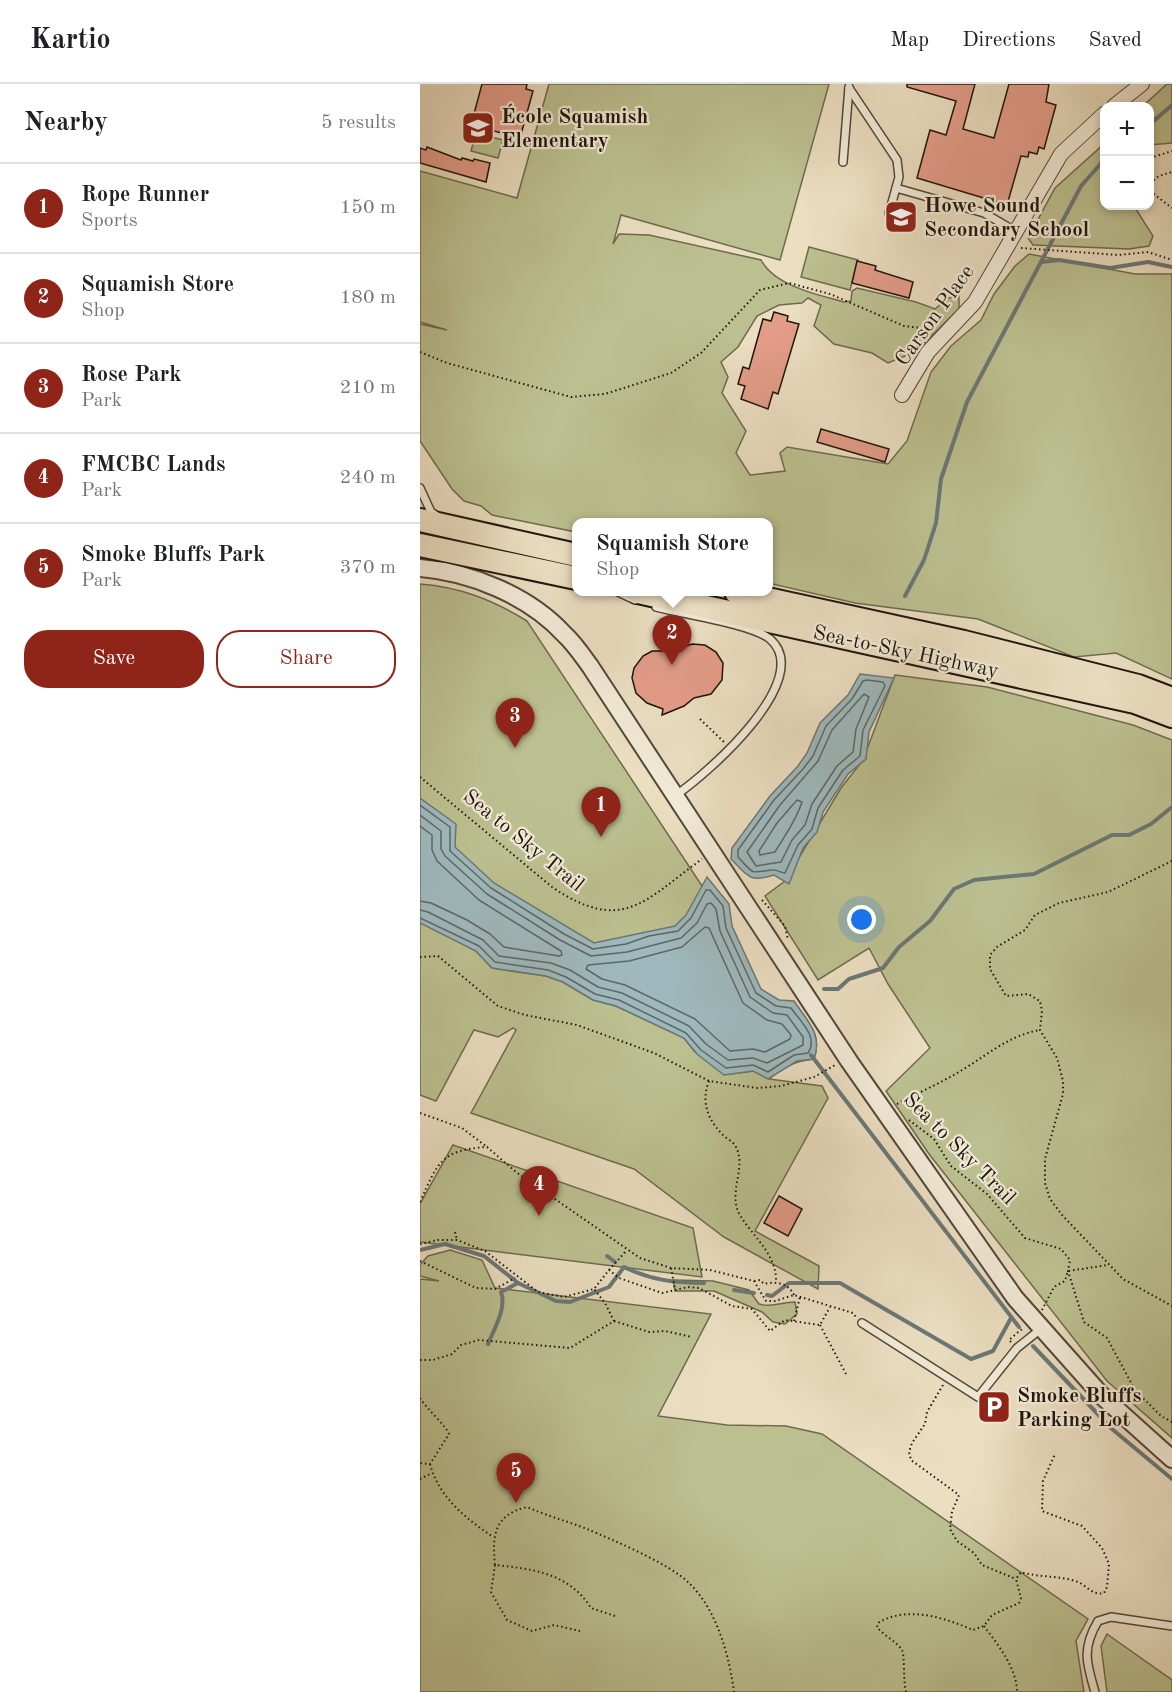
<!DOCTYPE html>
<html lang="en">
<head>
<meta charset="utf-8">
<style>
  body { margin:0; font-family:"Old Standard TT",serif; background:#f2f2f2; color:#202124 }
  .controls { position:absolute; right:18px; top:18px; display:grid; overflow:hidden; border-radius:12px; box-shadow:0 3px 9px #0003 }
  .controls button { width:54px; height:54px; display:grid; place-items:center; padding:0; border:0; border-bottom:2px solid #e0e0e0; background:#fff; color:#202124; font:30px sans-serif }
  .you { position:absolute; left:442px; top:836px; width:21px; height:21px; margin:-15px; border:4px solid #fff; border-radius:50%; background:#1a73e8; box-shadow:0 0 0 9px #1a73e833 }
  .badge { display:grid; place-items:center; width:39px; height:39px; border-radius:50%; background:#8f2418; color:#fff; font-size:20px; font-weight:700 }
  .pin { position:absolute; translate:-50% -50px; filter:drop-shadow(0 2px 3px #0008) }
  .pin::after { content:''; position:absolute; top:32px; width:21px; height:18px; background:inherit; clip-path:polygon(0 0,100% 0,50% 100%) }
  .popup { position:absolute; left:152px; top:434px; width:201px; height:78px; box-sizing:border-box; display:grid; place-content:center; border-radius:12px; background:#fff; filter:drop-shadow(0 2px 4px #0005); font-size:20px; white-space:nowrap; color:#757577 }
  .popup b { font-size:22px; color:#202124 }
  .popup::after { content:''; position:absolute; left:50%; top:100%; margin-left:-12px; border:12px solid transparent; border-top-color:#fff }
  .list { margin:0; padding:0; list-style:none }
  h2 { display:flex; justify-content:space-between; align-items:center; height:78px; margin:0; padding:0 24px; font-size:26px }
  h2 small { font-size:20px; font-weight:400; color:#757577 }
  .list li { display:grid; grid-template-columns:39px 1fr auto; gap:18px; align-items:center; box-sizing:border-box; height:90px; padding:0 24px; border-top:2px solid #e0e0e0 }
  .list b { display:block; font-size:22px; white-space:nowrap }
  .list p { margin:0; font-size:20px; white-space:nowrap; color:#757577 }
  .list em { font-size:20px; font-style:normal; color:#757577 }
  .actions { display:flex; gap:12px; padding:18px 24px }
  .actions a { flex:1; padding:14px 0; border:2px solid #8f2418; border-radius:24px; text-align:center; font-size:21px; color:#8f2418 }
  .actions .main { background:#8f2418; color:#fff }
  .map { position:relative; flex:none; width:752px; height:1608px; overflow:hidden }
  header { display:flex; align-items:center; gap:36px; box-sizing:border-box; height:84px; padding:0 30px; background:#fff; border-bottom:2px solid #e0e0e0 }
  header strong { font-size:28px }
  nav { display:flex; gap:33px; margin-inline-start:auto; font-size:21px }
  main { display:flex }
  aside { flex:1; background:#fff }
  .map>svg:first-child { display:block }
  .green { fill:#bcc090; stroke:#6d6a4e; stroke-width:1.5 }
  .water { fill:#9eb9bd; stroke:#6b7776; stroke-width:1.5 }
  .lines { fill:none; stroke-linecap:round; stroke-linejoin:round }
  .shore { stroke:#5e6764; stroke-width:1.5 }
  .stream { stroke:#6b7776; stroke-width:4 }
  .building { fill:#e39c88; stroke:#1e150c; stroke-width:1.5 }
  .service-casing { stroke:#514739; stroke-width:10 }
  .minor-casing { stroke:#514739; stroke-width:16 }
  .tertiary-casing { stroke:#514739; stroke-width:20 }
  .trunk-casing { stroke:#1e150c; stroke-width:26 }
  .path { stroke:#1e150c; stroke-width:2; stroke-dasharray:1.5 3; stroke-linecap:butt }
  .service { stroke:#f2ead7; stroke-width:7 }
  .minor { stroke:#f2ead7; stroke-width:14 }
  .tertiary { stroke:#f2ead7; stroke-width:16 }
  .trunk { stroke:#ebdec1; stroke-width:22 }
  .labels { text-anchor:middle; stroke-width:4.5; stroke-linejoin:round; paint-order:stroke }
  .poi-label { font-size:21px; font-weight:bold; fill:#1e150c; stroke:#f2ead7; text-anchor:start }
  .street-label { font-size:21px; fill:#1e150c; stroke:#f2ead7 }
</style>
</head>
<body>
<header>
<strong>Kartio</strong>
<nav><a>Map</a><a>Directions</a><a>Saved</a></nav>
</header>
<main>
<aside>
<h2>Nearby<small>5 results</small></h2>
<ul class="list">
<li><span class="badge">1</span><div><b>Rope Runner</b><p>Sports</p></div><em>150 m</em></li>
<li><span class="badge">2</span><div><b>Squamish Store</b><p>Shop</p></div><em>180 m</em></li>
<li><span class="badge">3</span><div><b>Rose Park</b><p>Park</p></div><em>210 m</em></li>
<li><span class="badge">4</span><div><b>FMCBC Lands</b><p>Park</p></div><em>240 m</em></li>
<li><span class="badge">5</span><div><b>Smoke Bluffs Park</b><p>Park</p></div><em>370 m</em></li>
</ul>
<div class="actions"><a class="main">Save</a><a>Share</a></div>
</aside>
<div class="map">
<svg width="752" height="1608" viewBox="0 0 752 1608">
  <rect width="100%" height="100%" fill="#ebdec1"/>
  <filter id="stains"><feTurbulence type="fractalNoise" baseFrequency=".00333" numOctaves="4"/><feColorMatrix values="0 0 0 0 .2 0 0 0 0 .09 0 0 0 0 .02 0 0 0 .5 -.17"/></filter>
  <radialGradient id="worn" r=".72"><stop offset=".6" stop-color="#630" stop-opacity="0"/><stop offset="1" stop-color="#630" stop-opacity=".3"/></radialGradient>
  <g class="green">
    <path d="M129,0H409L360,176L201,131L193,160L199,150L229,151L341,176C355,202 396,210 424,218L431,217L432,207L437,204L496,218L515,225L528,214L539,212V225L495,268L468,279L452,269L414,260L394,242L401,221L388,214L382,219L359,221L337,232L318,263L301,278L308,293L302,309L326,347L316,369L330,391L365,387L360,369L367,363L468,380L487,357L511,288L531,262L561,236L574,210L595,182L609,170L715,190H752V595L696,569L654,573L558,535L435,519L348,499V438H156V448L72,431L61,422L44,417L32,405L0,357V240L27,246L0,238V87L97,114Z"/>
    <path d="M747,0H752V59L730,61V22H723Z"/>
    <path d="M56,49L83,56L78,74L51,67Z"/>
    <path d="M684,60V122H714L733,152L729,162L709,165L613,161L608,154L635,104Z"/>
    <path d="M389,163L438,176L430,206L381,193Z"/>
    <path d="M0,500C40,503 73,516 107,537L286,808L254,847L175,868L0,760Z"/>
    <path d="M475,591L567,603L713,641L752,656V1354L687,1297L509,1070L466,1007L510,964L468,900L449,864L398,896L345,812L365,797L421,704L443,676Z"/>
    <path d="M0,812L29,852L56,867L72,884L126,892L143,898L173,916L196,922L264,954L275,968L310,990L333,987L377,922C390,940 402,952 394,975C375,977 363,983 349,995L402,1002L408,1014L335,1147L399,1182L398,1205L304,1153L214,1085L51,1029L96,946L93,944L78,953L54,946L16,1017L0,1011Z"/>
    <path d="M33,1061L273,1144L282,1193L0,1158V1120Z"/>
    <path d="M30,1166L62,1176L75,1204L291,1230L238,1332L307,1341L366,1342L402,1350L668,1535L656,1557L664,1608H0V1195L19,1197L0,1192V1181L8,1172Z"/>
    <path d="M253,1196L293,1197L329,1206L339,1220C353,1224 361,1218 375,1218L377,1230L365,1240L353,1238L342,1228L294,1207H255Z"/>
    <path d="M687,1550L752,1596V1608H687L681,1562Z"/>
  </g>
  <g class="water">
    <path d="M440,590L474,594L449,648L446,675L428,690L403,728L397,748L383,764L369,800L354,791C329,799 328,792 311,775L312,764L350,712L378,682L387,669L400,639L428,611Z"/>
    <path d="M0,714L36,740L35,763L74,799L174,859L255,842L266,831L287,793L309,820L312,842L341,905L359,916L374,917C387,937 403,950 394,975L377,977L348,995L333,987L304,991L277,970L264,954L196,922L173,916L143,898L126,892L72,884L56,867L0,839Z"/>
  </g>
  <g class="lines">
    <g class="shore">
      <path d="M447,596L463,598L465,602L443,646L440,672L423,686L398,724L392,745L378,761L365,789C361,789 357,785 351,786C329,789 335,791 318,773V766L354,716L383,685L393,672L406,642L432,615L443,597Z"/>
      <path d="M444,610L449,613L436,645L433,668L417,682L392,720L385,741L372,756L361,778L336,782L327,768L360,721L398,677L412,646Z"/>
      <path d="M377,716L382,718C376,737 365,751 355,768L340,771L339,767L357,739Z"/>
      <path d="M0,721L30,743V767L71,804L144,850L173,865L206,860L229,852L258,847L271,834L286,806H290L303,822L306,844L336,909L356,922L371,924C380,937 399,953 388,969L374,971L348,988L333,981L306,984L281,966L266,949L199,916L175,910L146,893L128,886L75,878L59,862L0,834"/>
      <path d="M0,731L21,747V765L25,772L67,810L140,856L171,872L207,868L261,854L277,839L287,820L291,819L296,825L300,847L330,913L353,929L367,931L383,953V961L347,979L333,974L308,976L286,960L269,942L202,909L178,903L150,886L131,879L79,872L63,856L8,828L0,826"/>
      <path d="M0,742L12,751V766L17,777L59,816L141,867L142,871L139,872L84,863L70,850L47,836L11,819L0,817"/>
      <path d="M285,843L289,844L323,919L347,936L362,940L371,951L370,955L345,968L333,965L310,967L275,935L205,901L182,895L166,885L168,881L209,877L262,863Z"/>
    </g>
    <g class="stream">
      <path d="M730,40L752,21"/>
      <path d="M621,178L639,176L690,184L728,178L752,183"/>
      <path d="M485,512L504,476L516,439L521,395L547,318L661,102L684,76"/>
      <path d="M404,905H418L429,895L463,884L479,863L510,837L534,805L554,796L614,790L692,751H709L731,740L752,723"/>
      <path d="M391,971L599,1243"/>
      <path d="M0,1166L25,1160L64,1172L98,1199L136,1217L150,1218L189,1203L204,1183C231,1196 254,1199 284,1199"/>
      <path d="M187,1172L195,1178"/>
      <path d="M314,1206L334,1209"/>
      <path d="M347,1211L352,1212L369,1199H420L551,1275L573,1267L591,1234"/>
      <path d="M68,1260C74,1245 87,1224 81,1208L98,1199"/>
      <path d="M613,1262L692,1345L752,1395"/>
    </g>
  </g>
  <g class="building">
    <path d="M62,0H107L106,5L113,7L100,54L51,41Z"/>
    <path d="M487,0H555L543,45L574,54L589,0H629L626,18L636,21L624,65L619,63L617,70L609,68L608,73L601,72L587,121L497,94L510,46L526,51L536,17L487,3Z"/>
    <path d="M7,63L41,76L42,74L53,77L54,75L70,79L66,98L0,79V64L6,66Z"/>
    <path d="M437,177L456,182L455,186L493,198L489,214L432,199Z"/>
    <path d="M354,228L368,232L367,237L379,240L358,310L353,308L348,325L321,315L325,302L318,300L323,283L329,285L343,235L351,237Z"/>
    <path d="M401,345L469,365L465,378L397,358Z"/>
    <path d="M272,560L285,561L296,568L303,579L302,596L291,610L274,614L264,622L242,631L243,625L227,619L216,609L212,594L214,584L223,572L232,567H261L263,563Z"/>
    <path d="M359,1112L382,1125L368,1152L344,1139Z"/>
  </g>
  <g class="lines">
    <g class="service-casing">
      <g id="service">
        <path d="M429,4L477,76L479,93L476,104"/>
        <path d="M423,78L429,3"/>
        <path d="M469,129L476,104L564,129L595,147"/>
        <path d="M0,404L11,428L17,432"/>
        <path d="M198,508L215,516"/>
        <path d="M236,523C262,530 332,540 350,555C396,595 287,690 256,711"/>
        <path d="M442,1239L558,1313L597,1264L622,1244"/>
        <path d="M675,1608C666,1578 662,1564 678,1537L691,1533L752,1542"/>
      </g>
    </g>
    <g class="minor-casing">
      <g id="minor">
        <path d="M694,22L722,0"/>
        <path d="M482,311L508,268L555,218L641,70L684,30"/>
      </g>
    </g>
    <g class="tertiary-casing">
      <path id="tertiary" d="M0,484C51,488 109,512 144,550C154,559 162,571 170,582L429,977L595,1214L683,1313L752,1375"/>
    </g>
    <g class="trunk-casing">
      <g id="trunk">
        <path d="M0,436L156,471"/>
        <path d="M0,461L156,494"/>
        <path d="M218,508L715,618L752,632"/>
        <path d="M316,508L544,558L718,602L752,615"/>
      </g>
    </g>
    <g class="path">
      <path d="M684,57V70"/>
      <path d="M730,74L752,67"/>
      <path d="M730,99L739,92L752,88"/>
      <path d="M730,107L752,124"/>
      <path d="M601,164L698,171L728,168L752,176"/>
      <path d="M0,268L27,279L151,313L185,310L251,289L281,269L340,206L369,199L410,210L484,242L511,245"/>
      <path d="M280,635L305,659"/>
      <path d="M0,693L132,803C202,850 223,818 282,775"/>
      <path d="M752,777L688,808L639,819L615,831L605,846L577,863L570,871V885L586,912L608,910L620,917L622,927L620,946L637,974L643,997V1010L625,1075V1099L630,1115L642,1131L703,1195L752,1222"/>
      <path d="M342,816L365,842L368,856"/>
      <path d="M0,873L18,872L78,922L105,931L157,941L234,969L289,997L337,1004L361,1002L394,993L415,981"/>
      <path d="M289,997C281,1017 287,1035 303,1051C307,1055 313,1057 316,1063C327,1084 307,1110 320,1131C332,1152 357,1170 356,1198"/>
      <path d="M477,1020C500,1008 525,997 547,983C571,968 591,951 620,946"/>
      <path d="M0,1029L42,1044L67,1063"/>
      <path d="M489,1036L514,1055L531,1082L567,1110L605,1154L641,1165L650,1176L648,1187L664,1238L687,1254L715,1306L741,1332L752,1338"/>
      <path d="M0,1118C18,1078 21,1066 67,1063L96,1088L220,1174L251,1184L290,1186L334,1197L346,1217H355L374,1211L433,1229L436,1233"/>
      <path d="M35,1148L37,1156"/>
      <path d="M0,1160L18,1156H37L65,1167L118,1208L144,1213L174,1205L189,1186L199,1194L242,1209L268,1203L279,1204L312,1222L332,1225L350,1247L365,1236L400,1241L410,1223"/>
      <path d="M0,1177L56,1204L75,1205L95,1194"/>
      <path d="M251,1184L255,1205"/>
      <path d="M189,1186L206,1167"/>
      <path d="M334,1197L340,1196L344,1200C356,1197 368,1199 374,1211"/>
      <path d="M622,1226L634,1203L645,1197L648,1187L688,1181"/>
      <path d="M194,1237L229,1248L245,1247L272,1253"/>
      <path d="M374,1237L380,1213"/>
      <path d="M400,1241L426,1290"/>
      <path d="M591,1258L589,1256L603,1244"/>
      <path d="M0,1276H13L32,1270L41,1261L59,1256L150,1264L194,1237L185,1219L174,1205"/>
      <path d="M523,1301L507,1328L505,1340L492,1359L489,1368L491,1376L539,1411L532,1428L530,1445L537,1457L554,1469L562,1481L596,1495"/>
      <path d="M0,1314C6,1324 27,1343 29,1350L10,1380L0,1379"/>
      <path d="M10,1380C18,1412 46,1435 72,1452"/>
      <path d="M0,1395L12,1389"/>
      <path d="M75,1481L71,1508L87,1536L112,1547L134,1541L160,1547"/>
      <path d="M195,1532L171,1524C149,1489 113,1485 75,1481C72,1451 74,1431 107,1423C127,1432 147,1437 167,1445C193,1456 250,1480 269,1499C297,1526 309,1571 314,1608"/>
      <path d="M564,1542C578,1561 597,1584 597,1608"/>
      <path d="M486,1608C483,1597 485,1572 482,1566C476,1557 464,1552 457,1543L458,1539C487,1521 525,1534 553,1546L564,1542L572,1531L599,1519L601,1514L596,1495L601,1488C620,1494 639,1491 658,1498C667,1502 673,1512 684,1509L687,1503L689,1480L682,1464L662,1442L622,1427L623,1397L635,1370"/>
    </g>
    <use href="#service" class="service"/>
    <use href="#minor" class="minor"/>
    <use href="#tertiary" class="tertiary"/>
    <use href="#trunk" class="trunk"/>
  </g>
  <defs>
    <g id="school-square" transform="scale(1.725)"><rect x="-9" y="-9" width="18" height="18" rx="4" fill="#8f2418" stroke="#f2ead7"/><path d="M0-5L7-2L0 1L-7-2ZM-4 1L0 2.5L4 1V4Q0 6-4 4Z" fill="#fff"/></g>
    <g id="parking-square" transform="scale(1.725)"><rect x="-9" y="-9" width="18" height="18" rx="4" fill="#8f2418" stroke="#f2ead7"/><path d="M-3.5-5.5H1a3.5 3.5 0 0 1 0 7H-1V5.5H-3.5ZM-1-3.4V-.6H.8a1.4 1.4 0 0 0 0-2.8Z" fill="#fff"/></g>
  </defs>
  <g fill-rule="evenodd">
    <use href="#school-square" x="58" y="44"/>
    <use href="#school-square" x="481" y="133"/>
    <use href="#parking-square" x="574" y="1323"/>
  </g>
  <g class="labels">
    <g class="poi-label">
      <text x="81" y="39">École Squamish<tspan x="81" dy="24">Elementary</tspan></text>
      <text x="504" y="128">Howe Sound<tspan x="504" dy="24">Secondary School</tspan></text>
      <text x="597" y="1318">Smoke Bluffs<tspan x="597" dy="24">Parking Lot</tspan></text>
    </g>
    <g class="street-label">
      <text transform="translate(514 231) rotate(-54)" y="7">Carson Place</text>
      <text transform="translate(486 567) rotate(12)" y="7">Sea-to-Sky Highway</text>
      <text transform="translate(104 756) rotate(39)" y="7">Sea to Sky Trail</text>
      <text transform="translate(540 1064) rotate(45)" y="7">Sea to Sky Trail</text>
    </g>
  </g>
  <rect width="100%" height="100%" filter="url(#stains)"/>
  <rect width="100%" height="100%" fill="url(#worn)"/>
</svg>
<div class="controls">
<button>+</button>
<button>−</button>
</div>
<div class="you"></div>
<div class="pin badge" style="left:181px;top:753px">1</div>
<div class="pin badge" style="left:252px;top:581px">2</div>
<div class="popup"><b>Squamish Store</b>Shop</div>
<div class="pin badge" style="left:95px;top:664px">3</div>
<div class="pin badge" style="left:119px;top:1132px">4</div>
<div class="pin badge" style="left:96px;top:1419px">5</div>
</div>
</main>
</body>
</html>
